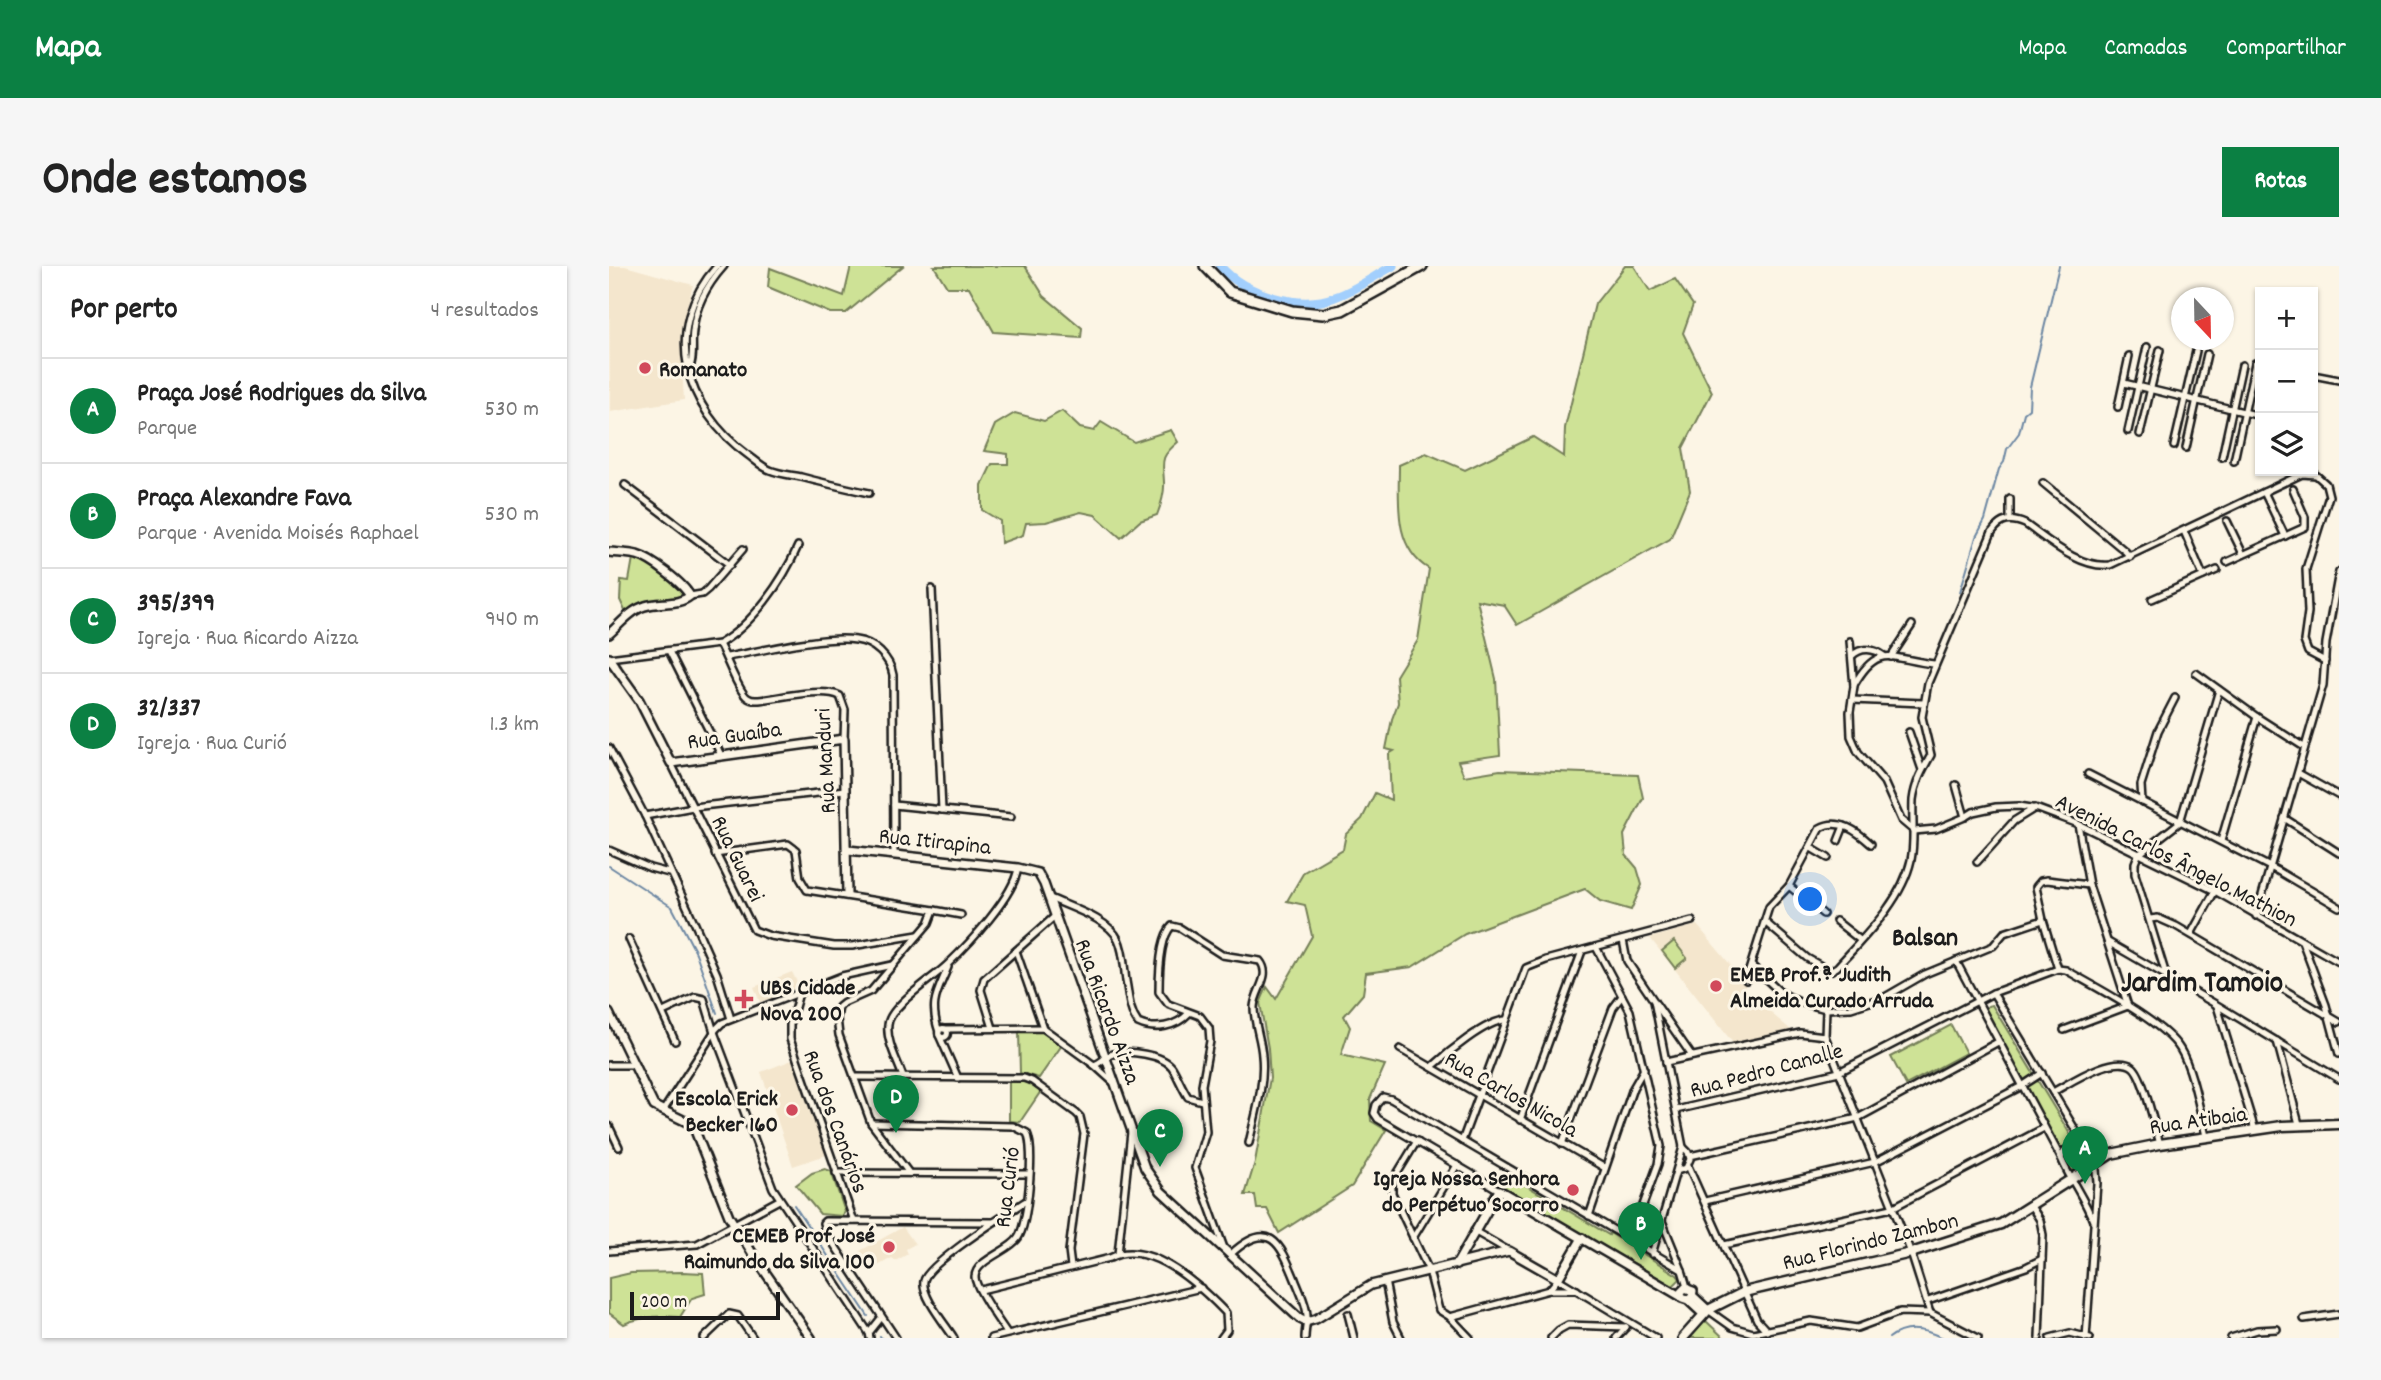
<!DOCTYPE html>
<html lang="pt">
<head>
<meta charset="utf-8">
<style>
  body { margin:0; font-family:Dekko,sans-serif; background:#f6f6f6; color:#222 }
  .controls { position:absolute; right:21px; top:21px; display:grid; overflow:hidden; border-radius:0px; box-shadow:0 2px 5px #0004 }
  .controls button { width:63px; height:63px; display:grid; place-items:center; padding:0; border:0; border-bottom:2px solid #e0e0e0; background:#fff; color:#222; font:35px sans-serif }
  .compass { position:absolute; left:1562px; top:21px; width:63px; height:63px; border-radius:50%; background:#fff; box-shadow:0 2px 5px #0004; rotate:158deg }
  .scale { position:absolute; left:21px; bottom:18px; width:150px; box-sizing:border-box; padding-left:7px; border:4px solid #1c1c1c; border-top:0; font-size:19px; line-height:24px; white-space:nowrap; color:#1c1c1c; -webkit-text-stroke:5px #fcf5e5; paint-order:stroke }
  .you { position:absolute; left:1202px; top:634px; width:24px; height:24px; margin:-18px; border:5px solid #fff; border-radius:50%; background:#1a73e8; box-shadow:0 0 0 10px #1a73e833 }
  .badge { display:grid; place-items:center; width:46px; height:46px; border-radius:50%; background:#0b8043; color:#fff; font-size:23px; font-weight:700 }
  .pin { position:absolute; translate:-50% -58px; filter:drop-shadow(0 2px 4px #0008) }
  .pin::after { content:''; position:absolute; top:37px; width:24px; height:21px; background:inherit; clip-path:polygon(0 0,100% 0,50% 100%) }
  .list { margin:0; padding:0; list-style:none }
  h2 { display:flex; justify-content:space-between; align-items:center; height:91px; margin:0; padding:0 28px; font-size:30px }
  h2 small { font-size:23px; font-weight:400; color:#767676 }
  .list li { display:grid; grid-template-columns:46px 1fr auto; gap:21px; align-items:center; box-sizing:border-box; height:105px; padding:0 28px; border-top:2px solid #e0e0e0 }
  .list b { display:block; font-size:26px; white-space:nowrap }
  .list p { margin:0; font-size:23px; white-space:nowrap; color:#767676 }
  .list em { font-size:23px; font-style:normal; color:#767676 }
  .icon { flex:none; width:38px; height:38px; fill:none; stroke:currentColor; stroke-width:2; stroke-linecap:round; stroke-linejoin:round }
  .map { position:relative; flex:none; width:1730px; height:1072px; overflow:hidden; border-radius:0px }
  header { display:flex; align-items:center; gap:42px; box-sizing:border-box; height:98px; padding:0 35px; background:#0b8043; color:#fff }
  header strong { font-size:33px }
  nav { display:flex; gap:38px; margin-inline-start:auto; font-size:24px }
  .intro { display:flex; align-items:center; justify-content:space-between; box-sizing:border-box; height:168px; padding:0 42px }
  h1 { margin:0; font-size:49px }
  .button { padding:18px 32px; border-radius:0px; background:#0b8043; color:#fff; font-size:24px; font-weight:700 }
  main { display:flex; gap:42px; padding:0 42px }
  aside { flex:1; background:#fff; border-radius:0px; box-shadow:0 2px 5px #0004 }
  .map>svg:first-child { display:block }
  .built { fill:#f4e6cd }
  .green { fill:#cee296; stroke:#757f59; stroke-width:2 }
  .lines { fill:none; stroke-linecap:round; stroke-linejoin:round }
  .stream { stroke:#6c87a3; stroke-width:2 }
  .river { stroke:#a2cffd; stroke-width:9 }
  .minor-casing { stroke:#1c1c1c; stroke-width:10 }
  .tertiary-casing { stroke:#1c1c1c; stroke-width:12 }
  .secondary-casing { stroke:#1c1c1c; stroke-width:13 }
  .primary-casing { stroke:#1c1c1c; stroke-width:14 }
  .minor { stroke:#fcf5e5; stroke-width:5 }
  .tertiary { stroke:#fcf5e5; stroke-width:7 }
  .secondary { stroke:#fcf5e5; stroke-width:8 }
  .primary { stroke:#fcf5e5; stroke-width:9 }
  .poi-dot { fill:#d1495b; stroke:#fcf5e5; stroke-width:2.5 }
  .labels { text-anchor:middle; stroke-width:6; stroke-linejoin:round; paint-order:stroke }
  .poi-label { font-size:23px; font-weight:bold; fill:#1c1c1c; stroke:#fcf5e5; text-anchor:start }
  .street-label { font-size:23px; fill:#1c1c1c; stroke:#fcf5e5 }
  .quarter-label { font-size:26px; font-weight:bold; fill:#1c1c1c; stroke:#fcf5e5 }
  .district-label { font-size:30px; font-weight:bold; fill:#1c1c1c; stroke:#fcf5e5 }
</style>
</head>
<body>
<header>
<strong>Mapa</strong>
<nav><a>Mapa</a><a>Camadas</a><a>Compartilhar</a></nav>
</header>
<div class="intro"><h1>Onde estamos</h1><a class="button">Rotas</a></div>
<main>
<aside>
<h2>Por perto<small>4 resultados</small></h2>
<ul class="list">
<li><span class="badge">A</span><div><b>Praça José Rodrigues da Silva</b><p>Parque</p></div><em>530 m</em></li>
<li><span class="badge">B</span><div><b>Praça Alexandre Fava</b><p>Parque · Avenida Moisés Raphael</p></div><em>530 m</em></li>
<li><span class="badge">C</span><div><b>395/399</b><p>Igreja · Rua Ricardo Aizza</p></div><em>940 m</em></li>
<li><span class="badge">D</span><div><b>32/337</b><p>Igreja · Rua Curió</p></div><em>1.3 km</em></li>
</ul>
</aside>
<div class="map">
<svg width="1730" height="1072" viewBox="0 0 1730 1072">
  <rect width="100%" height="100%" fill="#fcf5e5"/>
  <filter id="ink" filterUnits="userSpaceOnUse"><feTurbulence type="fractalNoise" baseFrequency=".0143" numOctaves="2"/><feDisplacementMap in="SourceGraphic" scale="14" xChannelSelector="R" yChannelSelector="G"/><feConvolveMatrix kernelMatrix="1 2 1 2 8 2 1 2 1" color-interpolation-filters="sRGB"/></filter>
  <g filter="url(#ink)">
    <g class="built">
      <path d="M0,0H16L84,19L71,68L75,134L1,146Z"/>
      <path d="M1088,659L1136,716V725L1182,764L1124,777L1041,672Z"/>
      <path d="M183,706L191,722L151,736L145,721Z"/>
      <path d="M183,794L217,889L184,900L152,806Z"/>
      <path d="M294,961L306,978L297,983L299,988L286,995L283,992L263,1003L251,985Z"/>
    </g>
    <g class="green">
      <path d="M242,0H294L237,47H221L159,21L161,2L235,30Z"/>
      <path d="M325,0H416L435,30L473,62L472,72L385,66L360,21H338Z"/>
      <path d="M1016,0H1025L1041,25L1066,13L1084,39L1074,67L1103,126L1074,182L1081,225L1061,273L908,359L895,339L868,334L887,413L891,489L849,495L855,510L891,504L1029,509L1034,532L1015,569L1017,589L1028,602L1033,619L1022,644L991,635L976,623L856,668L803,701L757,707L754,728L735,750L741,761L732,789L776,799L761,833L762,855L777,864L743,920L670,967L658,943H648L646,929H636L646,896L661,812L659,782L651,737L658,721L667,733L703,670L696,639L678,635L695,606L734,583L737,568L753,553L766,527L782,534L780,488L785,485L777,483L783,453L789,437L787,410L809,374L820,303C784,281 790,236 790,199L817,187L856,204L924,171L955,191L956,162L986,38Z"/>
      <path d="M453,145L471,162L485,165L492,156L525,176L562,164L569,176C550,192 554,195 555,216C556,228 552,239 548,249L531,255L512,272L486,249L472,246L437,256L417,257L414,269L392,277L391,255L373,244V219L383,198H399V188L375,185L386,159L406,147L435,155Z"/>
      <path d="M24,292L36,296L77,328L75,331L34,337L17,347L11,334L12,314L20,315Z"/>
      <path d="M1065,675L1078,692L1066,702L1053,685Z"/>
      <path d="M1383,739L1467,878L1450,886L1376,744L1379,740Z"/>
      <path d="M1342,759L1357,787L1297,819L1282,791Z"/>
      <path d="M410,765L433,766L453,779L430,812L411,807Z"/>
      <path d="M400,815L416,816L432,825L411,856L400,855Z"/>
      <path d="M1469,881L1472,883L1478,896L1461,906L1454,890L1461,884Z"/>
      <path d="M216,903L222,905L236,946L233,950L211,948L187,919L203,907Z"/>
      <path d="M898,908L1000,969L1001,967L1068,1009L1071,1013L1064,1020L890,920Z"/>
      <path d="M74,1006L94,1007L96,1028L83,1032L71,1051C52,1049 33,1050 15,1058L0,1047V1012L22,1007Z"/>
      <path d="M1096,1054L1115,1072H1079Z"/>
    </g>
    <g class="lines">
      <g class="stream">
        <path d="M1351,326L1367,271L1376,254L1390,203L1395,196L1398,183L1410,167L1415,147L1420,143L1421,121L1450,0"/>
        <path d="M0,600L63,641L87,687L108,747"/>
        <path d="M185,939L259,1050"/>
        <path d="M271,1070L272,1072"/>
        <path d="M1280,1072C1296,1059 1316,1063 1334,1072"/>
      </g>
      <path class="river" d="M611,0C635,28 691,45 726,31C747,24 765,10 784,0"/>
      <g class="minor-casing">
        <g id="minor">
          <path d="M108,0C52,62 75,143 139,189C146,194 153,201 161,204C170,208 182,209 192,211C214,217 237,222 260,227"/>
          <path d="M80,104C86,91 82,79 84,65C86,40 98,19 115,0"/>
          <path d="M1704,109L1730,114"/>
          <path d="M1515,117L1651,150"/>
          <path d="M1509,141L1520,90"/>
          <path d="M1519,165L1538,81"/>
          <path d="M1531,168L1551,84"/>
          <path d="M1565,180L1587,85"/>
          <path d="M1577,182L1598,88"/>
          <path d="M1613,191L1633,99"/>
          <path d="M1625,195L1646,97"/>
          <path d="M1434,217L1516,285L1521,291"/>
          <path d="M16,219L121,299"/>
          <path d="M1655,226L1676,270"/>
          <path d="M1401,253V233"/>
          <path d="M1618,255L1634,288"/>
          <path d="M1575,265L1594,310"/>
          <path d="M1618,296L1696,261V251L1684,223"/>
          <path d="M323,323L333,544"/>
          <path d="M81,330L93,328L99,323L134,283"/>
          <path d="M1543,333L1608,304"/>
          <path d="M1241,375L1245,420L1241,446L1242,470L1249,486L1275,516L1292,554L1305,565"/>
          <path d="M110,378C117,390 130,427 139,432C143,435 146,434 150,434C170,432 214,421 231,430L236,444L235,473"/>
          <path d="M60,385L112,489"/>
          <path d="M1243,390C1252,381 1265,382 1275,390"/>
          <path d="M118,391C152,385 215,369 247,374C265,376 281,392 284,409L285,588"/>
          <path d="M1282,391L1303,359"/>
          <path d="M0,392L110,378C143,359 174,315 189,280"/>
          <path d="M1587,407L1648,451L1695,481"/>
          <path d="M1245,419C1270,375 1283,394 1325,398"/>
          <path d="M1243,434L1314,437"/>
          <path d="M1300,466L1313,504"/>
          <path d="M0,482L36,550L86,658L108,708L122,753"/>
          <path d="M62,497L145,664L161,670L225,680H243L309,669"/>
          <path d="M1689,507L1730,530"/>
          <path d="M1479,508L1669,605L1730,641"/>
          <path d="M1347,519L1356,551"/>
          <path d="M1533,536L1532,519L1549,465L1566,432"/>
          <path d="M285,539L402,551"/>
          <path d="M36,550L84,541L236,524"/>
          <path d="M1675,552L1730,587"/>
          <path d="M1469,558L1480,619L1519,740"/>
          <path d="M1305,565L1327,563L1356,551L1364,546L1387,541L1410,540L1429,543L1469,558L1606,625L1730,696"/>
          <path d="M1229,575L1235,560"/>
          <path d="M1612,575L1648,451"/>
          <path d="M1202,582L1219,592"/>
          <path d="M0,584L41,602L60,607"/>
          <path d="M106,588L179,578L187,584L191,612L198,624L325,644L320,657L262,725L235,737L230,741L228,752L230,769L262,857L300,907"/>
          <path d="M1368,596L1405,555L1426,542"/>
          <path d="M1180,620L1214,648"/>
          <path d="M439,631C459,641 499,652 509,673C515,685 515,701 517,715C520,730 520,745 529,757C546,765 567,761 580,747"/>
          <path d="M325,644L352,649"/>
          <path d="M1647,650L1714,419L1717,377L1730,306"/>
          <path d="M1541,653L1549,652L1567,660L1730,756"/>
          <path d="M1227,655L1251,674"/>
          <path d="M1156,656L1198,692L1221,705L1228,701C1255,671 1293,635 1302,594C1306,574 1303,554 1304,534C1306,517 1314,503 1322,489L1313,451L1319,417L1383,266C1392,253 1402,252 1416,258C1439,274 1471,303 1501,299L1693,208L1707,209L1717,218L1720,230L1697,303L1699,346L1695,375L1699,386L1716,395"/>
          <path d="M1582,668L1606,625"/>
          <path d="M20,673L66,775"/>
          <path d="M1014,674L1018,695L1045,735L1074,881L1079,886L1081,893L1077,902L1068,905"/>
          <path d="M1693,675L1717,739L1730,788"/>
          <path d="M1499,676L1608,739L1730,813"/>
          <path d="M987,681L1021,745L1052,880L1049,898L1021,975"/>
          <path d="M407,685L434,762"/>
          <path d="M1347,695L1452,892C1461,914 1476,933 1484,955"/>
          <path d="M1143,700L1171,726L1190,736L1217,743L1242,742L1276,731L1316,708L1384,680L1395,667L1434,654"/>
          <path d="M1449,703L1457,704C1486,721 1555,756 1571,783C1584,804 1591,846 1597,870"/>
          <path d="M1449,703L1434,654L1427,621L1432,615L1438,614L1480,619"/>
          <path d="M1557,709L1526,608V597L1529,589L1571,556L1610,424"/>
          <path d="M1137,714L1160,641L1180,620L1211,562C1230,551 1249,566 1262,578"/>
          <path d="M190,727L181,759V773L245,955"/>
          <path d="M1384,727L1475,878L1487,903L1488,917L1477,1072"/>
          <path d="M1047,738L1083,790"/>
          <path d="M1608,740L1646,864"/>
          <path d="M1217,743L1216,770L1302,987L1321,1047"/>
          <path d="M54,746L86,731L95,733L105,766L164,922L260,1067L261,1072"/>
          <path d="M384,762L372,724L375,713L446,650"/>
          <circle cx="334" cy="767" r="4.5"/>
          <path d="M334,763L434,762L485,799L505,817"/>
          <path d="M1455,764L1519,740"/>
          <path d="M330,766C320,736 328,728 339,701"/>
          <path d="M330,769L349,812"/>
          <path d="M1668,775L1690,858"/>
          <path d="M791,783L996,902"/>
          <path d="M1057,796L1191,767L1216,770"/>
          <path d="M0,799H26"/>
          <path d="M485,799C493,797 496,790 504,788C519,784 553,788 563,801C569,811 573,822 579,831L593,835"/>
          <path d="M823,801C837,788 878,754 897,754"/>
          <path d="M245,811L415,812L423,815L467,847L471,851L475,868L460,985L462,1001"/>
          <path d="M294,811C289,796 277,775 279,759C280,740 325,712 339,698C360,678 405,630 409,602"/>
          <path d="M1444,826C1461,817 1505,787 1524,801C1535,810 1546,863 1551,878"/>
          <path d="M1067,844L1230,806L1384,727L1449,703"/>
          <path d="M54,845L107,763L113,757L233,710L283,699"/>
          <path d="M911,854L973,685"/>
          <path d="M262,857L404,860L418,867C426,882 419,958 409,972C401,985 366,994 366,1011C366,1021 391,1057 398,1067"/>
          <path d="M0,860L10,881"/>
          <path d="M808,875L783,916V927L820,1005L830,1044L841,1051L861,1072"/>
          <path d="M853,875L917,702L937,694L1083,655"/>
          <path d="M953,878L1004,742L1013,730"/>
          <path d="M1081,890L1249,852L1389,776"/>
          <path d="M1452,892C1456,881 1465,879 1475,878"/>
          <path d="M1079,900L1148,1054L1158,1065"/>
          <path d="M227,907L420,908"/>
          <path d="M890,924L769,853L765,847L767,839L774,831L782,833L1073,1004"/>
          <path d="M1096,935L1266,896L1413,820L1433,807"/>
          <path d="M1422,940L1431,954L1434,969L1430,1072"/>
          <path d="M980,950L1024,822L1035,803"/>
          <path d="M1053,955L1073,1004L1078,1021"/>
          <path d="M865,965L900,985"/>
          <path d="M804,972L848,899"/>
          <path d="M1115,979L1283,942L1435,862"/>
          <path d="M615,982L586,902L597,866L593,819L601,775L600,762L591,750L559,738L550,726C550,709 551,671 563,660L571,662L613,689L651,695C663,710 646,724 645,741C645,758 652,773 653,790C656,818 646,850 640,877"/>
          <path d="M0,985L88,978L170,934"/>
          <path d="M509,988L522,866"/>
          <path d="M622,988C660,953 671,976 686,1013C690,1024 698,1038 698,1050C698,1057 696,1065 696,1072"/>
          <path d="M1043,988L1074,881"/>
          <path d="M776,1015L784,1056L792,1072"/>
          <path d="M372,1024L501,992C540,971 592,1021 617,1047L618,1064L612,1072"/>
          <path d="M940,1024L949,1013L1047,1072"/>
          <path d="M1319,1035L1417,1001L1433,993"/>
          <path d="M1099,1044L1123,1061L1144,1067L1202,1055L1248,1062L1291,1046L1321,1047L1369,1072"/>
          <path d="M739,1048L745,1072"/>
          <path d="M841,1051L940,1024H968"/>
          <path d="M1695,1053L1730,1048"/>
          <path d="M260,1067L272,1052"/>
          <path d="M95,1072L120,1048L129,1050L144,1072"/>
          <path d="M287,1072L216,965L214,957L216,955L385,956"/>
          <path d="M345,1072C337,1059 312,1030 315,1015C317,999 400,946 417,935"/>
          <path d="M382,1072L592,1022"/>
          <path d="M942,1072L950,1064L959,1059L1017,1061"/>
          <path d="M1007,1072L1017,1061"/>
          <path d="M1441,1072L1461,1067L1481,1072"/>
          <path d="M1622,1072L1648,1064L1668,1063"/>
        </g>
      </g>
      <g class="tertiary-casing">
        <g id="tertiary">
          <path d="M0,286C9,287 19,287 28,289C42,293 74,317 81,330C69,340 51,335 36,340C22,344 11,358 0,368"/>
          <path d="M0,392L30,434L62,497L235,473L238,629"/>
          <path d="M239,584L409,602L429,607L435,618L536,902L552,925L691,1053L697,1056L707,1053L762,1019L900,985L949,1013L973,972"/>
          <path d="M0,747L45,840L80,857L85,862L120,950L147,993L202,1072"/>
          <path d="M847,999L890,924L1071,1030"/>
          <path d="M1084,1030L1099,1044"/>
          <path d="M1079,1034L1083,1031L1084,1025L1076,1022L1072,1026L1073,1032L1079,1034L1094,1048"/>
        </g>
      </g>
      <g class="secondary-casing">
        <path id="secondary" d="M1074,1072L1099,1044L1135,1026L1302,987L1392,958L1502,888L1551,878L1673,860L1730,858"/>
      </g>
      <g class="primary-casing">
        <path id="primary" d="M596,0L621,26L683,45L714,48L733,44L813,0"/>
      </g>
      <use href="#minor" class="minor"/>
      <use href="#tertiary" class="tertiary"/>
      <use href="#secondary" class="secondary"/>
      <use href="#primary" class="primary"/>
    </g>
  </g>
  <g class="poi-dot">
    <circle cx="36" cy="102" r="7"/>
    <circle cx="1107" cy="720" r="7"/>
    <path d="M131.5 722.5h7v7h7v7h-7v7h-7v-7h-7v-7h7z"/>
    <circle cx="183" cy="844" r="7"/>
    <circle cx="964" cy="924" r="7"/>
    <circle cx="280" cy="981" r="7"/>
  </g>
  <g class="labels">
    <g class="poi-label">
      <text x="50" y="110">Romanato</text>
      <text x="1121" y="715">EMEB Prof.ª Judith<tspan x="1121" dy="26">Almeida Curado Arruda</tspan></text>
      <text x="151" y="728">UBS Cidade<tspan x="151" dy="26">Nova 200</tspan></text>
      <text x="169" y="839" text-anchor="end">Escola Erick<tspan x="169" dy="26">Becker 160</tspan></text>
      <text x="950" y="919" text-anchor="end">Igreja Nossa Senhora<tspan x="950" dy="26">do Perpétuo Socorro</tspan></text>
      <text x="266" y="976" text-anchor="end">CEMEB Prof José<tspan x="266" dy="26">Raimundo da Silva 100</tspan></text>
    </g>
    <g class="street-label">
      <text transform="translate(125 468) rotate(-8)" y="8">Rua Guaíba</text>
      <text transform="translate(215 495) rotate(-93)" y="8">Rua Manduri</text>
      <text transform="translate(326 574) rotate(6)" y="8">Rua Itirapina</text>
      <text transform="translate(130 592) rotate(64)" y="8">Rua Guarei</text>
      <text transform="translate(1568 593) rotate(27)" y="8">Avenida Carlos Ângelo Mathion</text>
      <text transform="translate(500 745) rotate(70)" y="8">Rua Ricardo Aizza</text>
      <text transform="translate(1157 803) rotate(-15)" y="8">Rua Pedro Canalle</text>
      <text transform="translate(903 827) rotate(30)" y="8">Rua Carlos Nicola</text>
      <text transform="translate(1589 853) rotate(-8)" y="8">Rua Atibaia</text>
      <text transform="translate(228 855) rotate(70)" y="8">Rua dos Canários</text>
      <text transform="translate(397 921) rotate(-83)" y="8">Rua Curió</text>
      <text transform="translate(1261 974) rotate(-14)" y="8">Rua Florindo Zambon</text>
    </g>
    <g class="quarter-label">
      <text x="1316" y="679">Balsan</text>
    </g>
    <g class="district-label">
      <text x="1593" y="725">Jardim Tamoio</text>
    </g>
  </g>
</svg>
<div class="controls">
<button>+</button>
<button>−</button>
<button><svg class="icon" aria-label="layers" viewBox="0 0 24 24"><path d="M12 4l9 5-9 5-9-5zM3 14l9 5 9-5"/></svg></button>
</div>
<svg class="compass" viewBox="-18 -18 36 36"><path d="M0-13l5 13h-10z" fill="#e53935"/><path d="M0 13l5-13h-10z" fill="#767676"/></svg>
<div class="scale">200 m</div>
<div class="you"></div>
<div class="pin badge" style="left:1476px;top:918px">A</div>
<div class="pin badge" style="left:1032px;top:994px">B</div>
<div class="pin badge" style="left:551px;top:901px">C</div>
<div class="pin badge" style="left:287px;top:867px">D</div>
</div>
</main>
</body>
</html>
